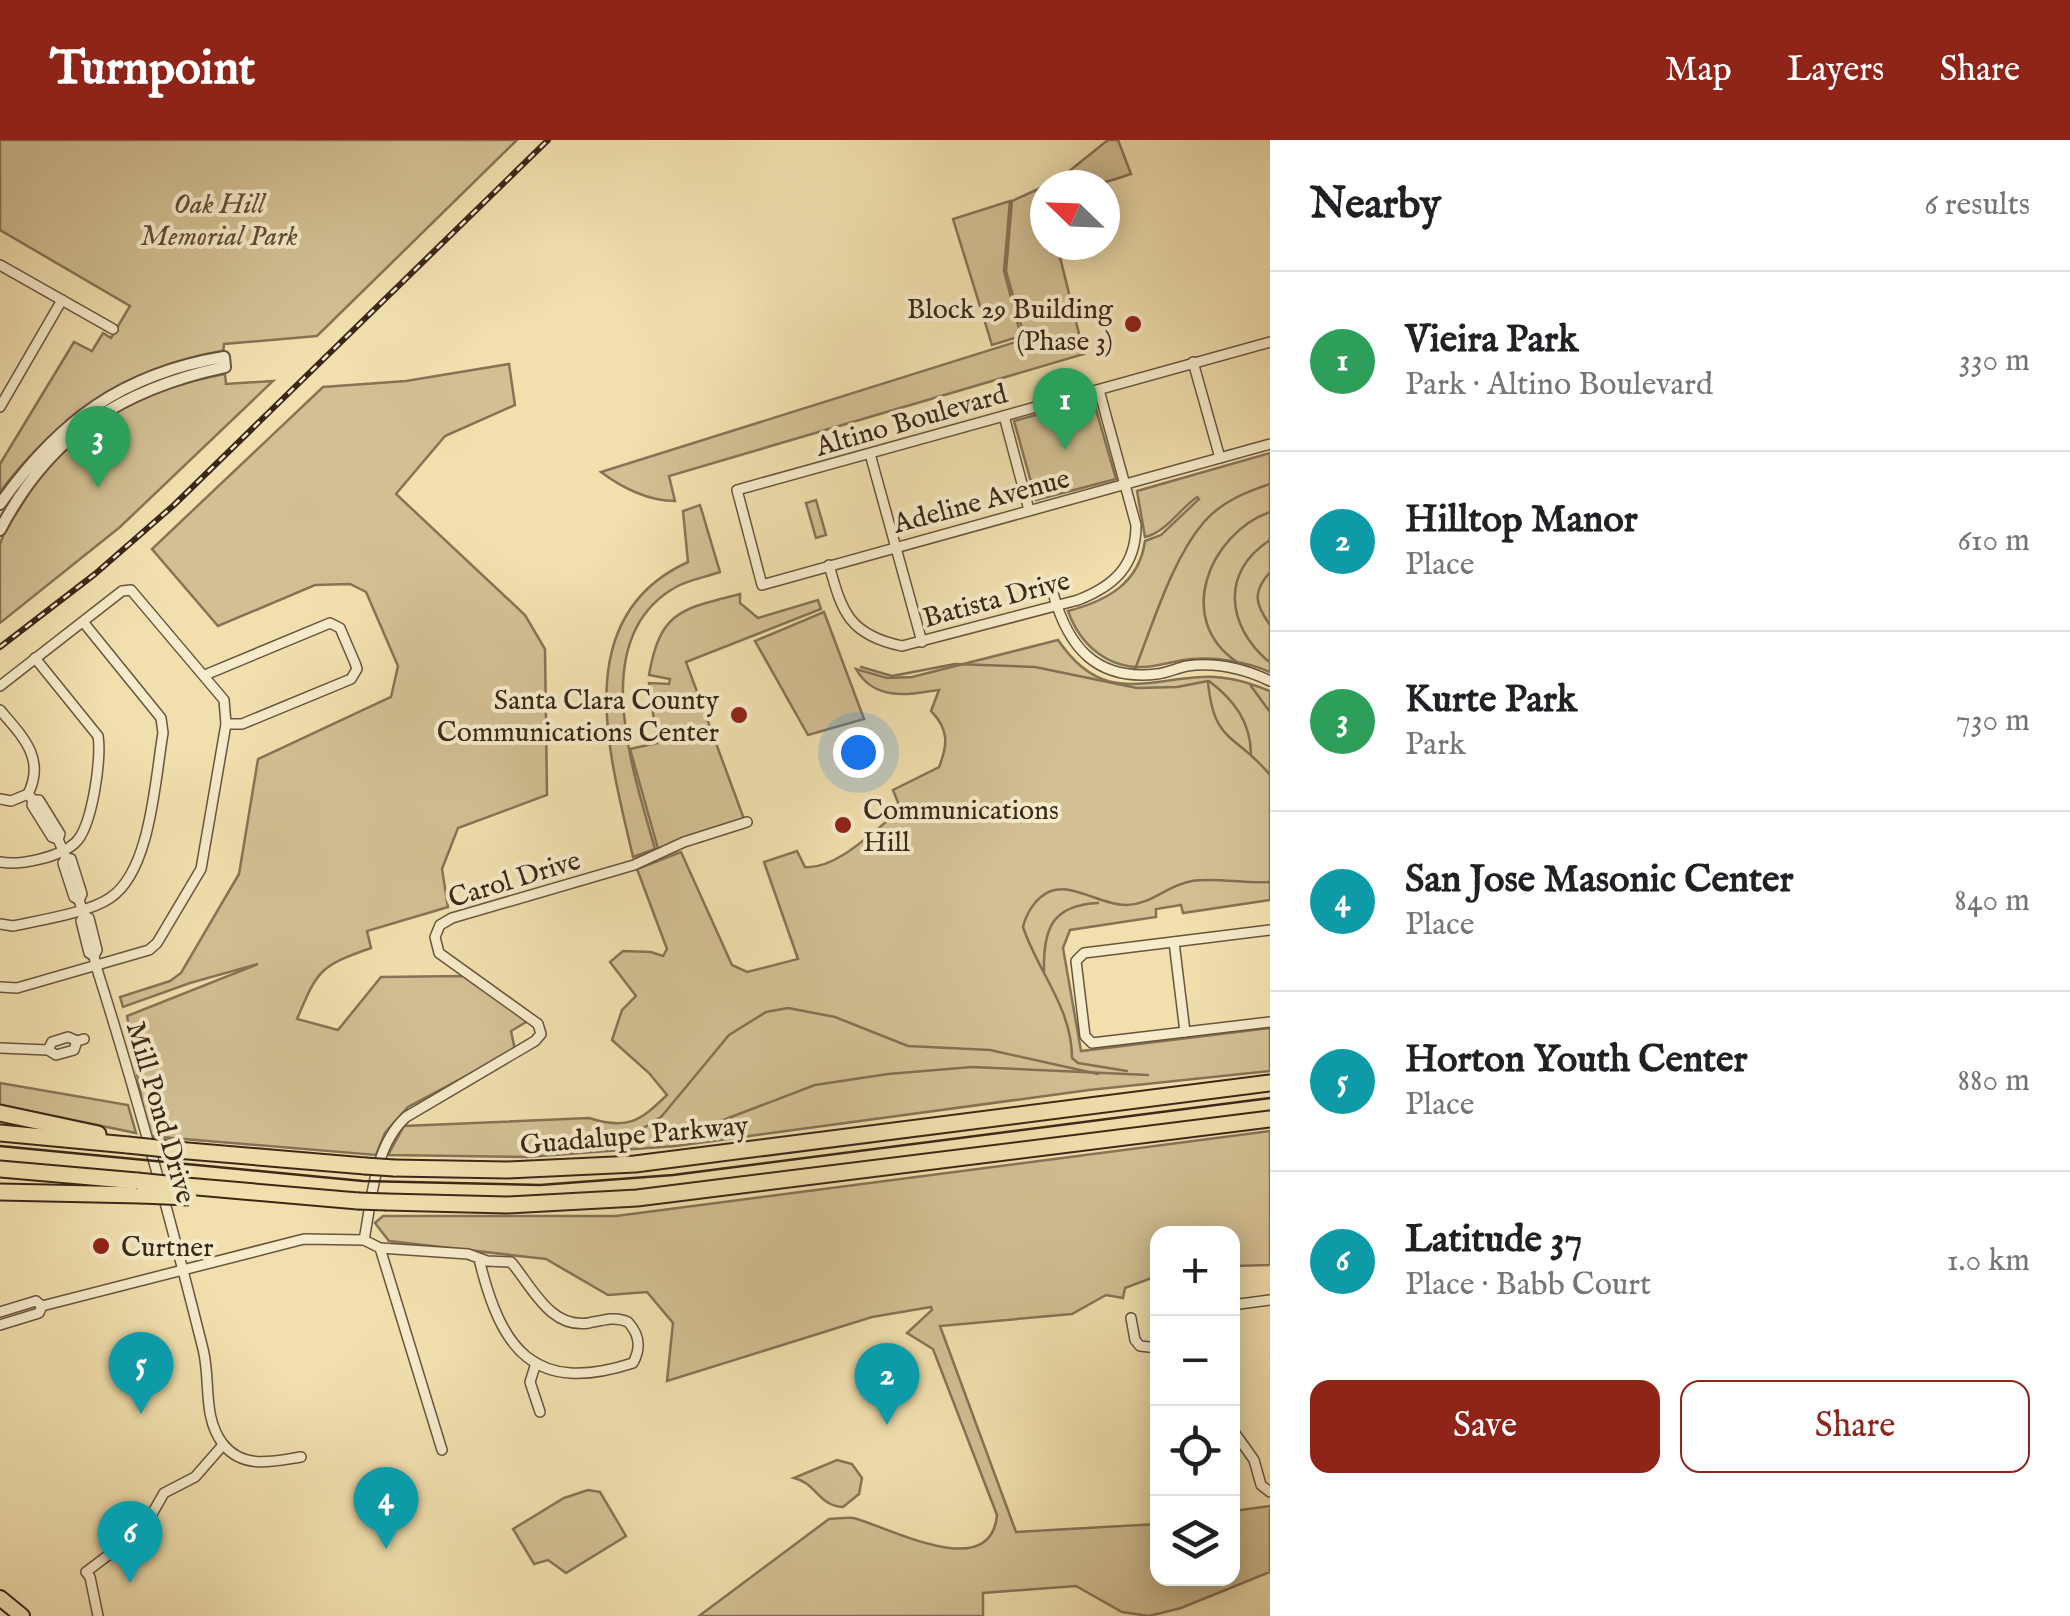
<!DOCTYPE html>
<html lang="en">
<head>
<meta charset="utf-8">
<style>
  body { margin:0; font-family:"IM FELL English",serif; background:#f2f2f2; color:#202124 }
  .controls { position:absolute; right:30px; bottom:30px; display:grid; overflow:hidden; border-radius:20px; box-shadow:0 5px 25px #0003 }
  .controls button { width:90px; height:90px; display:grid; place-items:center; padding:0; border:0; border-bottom:2px solid #e0e0e0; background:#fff; color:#202124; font:50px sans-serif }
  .compass { position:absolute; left:1030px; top:30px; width:90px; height:90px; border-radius:50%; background:#fff; box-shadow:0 5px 25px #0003; rotate:293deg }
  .you { position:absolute; left:858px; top:612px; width:35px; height:35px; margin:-25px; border:8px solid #fff; border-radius:50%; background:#1a73e8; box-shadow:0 0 0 15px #1a73e833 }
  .badge { display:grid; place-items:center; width:65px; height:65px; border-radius:50%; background:#8f2418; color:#fff; font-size:32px; font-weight:700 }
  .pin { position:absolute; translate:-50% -82px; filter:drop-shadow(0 2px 5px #0008) }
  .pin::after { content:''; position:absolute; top:52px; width:35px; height:30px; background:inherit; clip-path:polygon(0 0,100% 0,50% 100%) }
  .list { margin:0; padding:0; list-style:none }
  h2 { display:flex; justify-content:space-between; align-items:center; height:130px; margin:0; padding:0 40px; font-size:42px }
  h2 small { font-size:32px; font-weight:400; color:#757577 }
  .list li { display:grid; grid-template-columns:65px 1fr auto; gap:30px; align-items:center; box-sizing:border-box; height:180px; padding:0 40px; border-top:2px solid #e0e0e0 }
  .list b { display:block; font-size:38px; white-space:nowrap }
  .list p { margin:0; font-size:32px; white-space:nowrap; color:#757577 }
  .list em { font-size:32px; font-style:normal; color:#757577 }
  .actions { display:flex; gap:20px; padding:30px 40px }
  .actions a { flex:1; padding:22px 0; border:2px solid #8f2418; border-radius:20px; text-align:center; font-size:35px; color:#8f2418 }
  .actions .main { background:#8f2418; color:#fff }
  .icon { flex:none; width:55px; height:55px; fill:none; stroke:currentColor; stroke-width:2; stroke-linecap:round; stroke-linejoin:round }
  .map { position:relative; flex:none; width:1270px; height:1476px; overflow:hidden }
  header { display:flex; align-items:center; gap:60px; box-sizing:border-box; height:140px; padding:0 50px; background:#8f2418; color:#fff }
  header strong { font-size:48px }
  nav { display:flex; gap:55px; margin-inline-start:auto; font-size:35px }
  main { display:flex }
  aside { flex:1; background:#fff }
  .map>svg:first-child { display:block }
  .green { fill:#d2c094; stroke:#867356; stroke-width:2.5 }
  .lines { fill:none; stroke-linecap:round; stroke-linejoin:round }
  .stream { stroke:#837053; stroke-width:2.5 }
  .minor-casing { stroke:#68543e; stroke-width:12 }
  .tertiary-casing { stroke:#68543e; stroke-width:14 }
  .primary-casing { stroke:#3b2618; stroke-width:18 }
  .motorway-casing { stroke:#3b2618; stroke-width:19 }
  .minor { stroke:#f6ebca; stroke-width:9 }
  .tertiary { stroke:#f6ebca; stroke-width:10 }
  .primary { stroke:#f1e0ae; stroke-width:14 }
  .motorway { stroke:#f1e0ae; stroke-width:15 }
  .tram { stroke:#3b2618; stroke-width:2.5 }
  .rail-casing { stroke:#3b2618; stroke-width:6 }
  .rail { stroke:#f6ebca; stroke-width:2.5; stroke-dasharray:8; stroke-linecap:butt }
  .motorway-bridge-casing { stroke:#3b2618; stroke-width:19; stroke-linecap:butt }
  .motorway-bridge { stroke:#f1e0ae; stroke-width:15 }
  .poi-dot { fill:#8f2418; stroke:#f6ebca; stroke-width:4 }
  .labels { text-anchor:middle; stroke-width:8; stroke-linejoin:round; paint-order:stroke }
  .park-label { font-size:28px; font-style:italic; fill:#614c37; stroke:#f6ebca }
  .poi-label { font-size:28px; fill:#3b2618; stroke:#f6ebca; text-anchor:end }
  .street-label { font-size:28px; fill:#3b2618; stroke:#f6ebca }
</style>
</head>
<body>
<header>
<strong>Turnpoint</strong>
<nav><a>Map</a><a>Layers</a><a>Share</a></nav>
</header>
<main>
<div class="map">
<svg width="1270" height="1476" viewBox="0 0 1270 1476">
  <rect width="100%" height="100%" fill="#f1e0ae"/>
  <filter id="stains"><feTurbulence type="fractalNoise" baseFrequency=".002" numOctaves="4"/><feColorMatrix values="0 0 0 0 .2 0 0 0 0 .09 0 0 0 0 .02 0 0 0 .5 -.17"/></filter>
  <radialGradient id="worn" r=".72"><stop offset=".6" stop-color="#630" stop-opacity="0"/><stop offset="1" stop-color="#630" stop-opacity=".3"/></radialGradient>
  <g class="green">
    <path d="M0,0H517L317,196L224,204L223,214L150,232L39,308L0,354V324L74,202L92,211L103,193L111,198L130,166L0,90Z"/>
    <path d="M1108,0H1118L1131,34C1108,41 1084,53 1063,36Z"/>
    <path d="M1045,46V105H1057L1084,214L669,336L675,361C649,361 622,348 601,332L1025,199L1006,131L1012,61Z"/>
    <path d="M1010,61L1004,131L1021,196L992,205L953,79Z"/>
    <path d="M509,224L515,265L445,296L396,354L525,475L545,509L547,655L458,688L442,729L448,767L367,791L371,808C320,826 318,829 297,879L338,890L381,837L463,836L528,881L511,891L515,910L408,967L385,993L376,1015L148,996L127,876L258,824L190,843L123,867L120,857L170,841L181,833L239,734L258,619L391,557L398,526L366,452L350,444L315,445L218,486L152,409L323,247L406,241Z"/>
    <path d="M225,234L226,244L273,241L120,387L0,483C0,458 0,429 0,405C3,391 15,376 22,364C67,290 141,249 225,234Z"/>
    <path d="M1093,259L1116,339L1036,360L1014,281Z"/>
    <path d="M1270,313V532C1247,522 1217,517 1192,519C1176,520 1161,526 1145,527C1108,529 1080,505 1068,471C1106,461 1139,444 1145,401L1161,395L1199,359L1197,357C1180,369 1165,393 1145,397L1137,351Z"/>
    <path d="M816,360L826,395L816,398L806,363Z"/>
    <path d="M700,365L720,432C706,437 688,440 676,447C585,498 634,633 655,709L633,717C610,616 567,477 688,422L683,371Z"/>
    <path d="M740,454V463L758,478L818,460L821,469L686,522L744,679L658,709L630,609L657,603L649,543L669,544L670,539L649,535C660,471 681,469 740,454Z"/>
    <path d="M824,472L864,579L808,595L755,501Z"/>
    <path d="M1058,500C1101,563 1140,541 1201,537C1225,535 1248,542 1270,551V760L1183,773L1181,765L1156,769V777L1070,790L1063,808L1081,911L1270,888V931L1089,950L676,1006L527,1017L388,1015L404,986L589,978C627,990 639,982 667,955L649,933L612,900L622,870L636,856L610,822L623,811L651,812L663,816L667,809L637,729L681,712L732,825L747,832L798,819L764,722L797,711L805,727C837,730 875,689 901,670L893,650L939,627C948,605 949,589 931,571L939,550C907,555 874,561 856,529L887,538L912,537Z"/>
    <path d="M0,943L128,965L136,993L0,965Z"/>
    <path d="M1270,991V1125L1233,1126L1232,1094H1158L1157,1136L1125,1148L1123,1158L1106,1155L1072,1174L940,1186L1016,1392L1157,1384L1158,1438H1232L1233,1371L1270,1366V1432L1181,1468L1149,1476L1122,1472L1076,1446L983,1453V1476H699L829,1379C837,1379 845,1377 853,1378C885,1385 991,1445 997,1375L933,1209L907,1193L932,1170L931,1167L872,1177L667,1241L673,1183L647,1152L608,1155L546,1119L389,1101L375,1083L383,1076H616Z"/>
    <path d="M837,1320L852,1324L862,1338L859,1354L843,1367C819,1366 816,1343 794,1338Z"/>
    <path d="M588,1350L600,1352L626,1396L566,1433L548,1420L534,1424L513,1389L564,1358Z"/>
  </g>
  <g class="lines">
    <g class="stream">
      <path d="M0,352C57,277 128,227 222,211"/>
      <path d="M1270,432C1252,452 1255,464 1270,485"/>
      <path d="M1268,521C1227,486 1220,432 1270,400"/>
      <path d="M1237,522C1174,480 1209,394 1270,372"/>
      <path d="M861,527L892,536L955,524L1035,527L1137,548L1177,547L1208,541"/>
      <path d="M1135,529C1153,484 1172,419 1204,382C1221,362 1246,352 1270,344"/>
      <path d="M1209,541C1234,560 1250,581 1251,613"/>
      <path d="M1208,542C1214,605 1236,593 1270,635"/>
      <path d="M1251,546L1270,572"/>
      <path d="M1044,831C1043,789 1052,765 1098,763"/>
      <path d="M1127,931L1078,923L1072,918C1072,868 1038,832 1023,787C1026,773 1037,756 1051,751C1074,743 1103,766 1127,765C1153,764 1167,745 1192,741C1217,737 1244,744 1270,742"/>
      <path d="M702,992L718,982L815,945L888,934L972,927L1148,935"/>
      <path d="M601,1000C625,997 642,991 662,976L729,895L766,872L788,868L835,877L908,906L990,910L1098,934"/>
    </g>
    <g class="minor-casing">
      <g id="minor">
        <path d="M0,125L113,189"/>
        <path d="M1270,202L737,350L762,445L1270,304"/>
        <path d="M1193,222L1220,318"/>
        <path d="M0,267L62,160"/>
        <path d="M1004,276L1029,370"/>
        <path d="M870,314L922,502"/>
        <path d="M829,425C842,472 849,495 902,506L1078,460C1114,446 1136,426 1136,385L1099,250"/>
        <path d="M1053,453C1068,507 1096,541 1157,534C1167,533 1177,528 1187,526C1215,522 1245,529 1270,541"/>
        <path d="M205,535L330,483L340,488L355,523L357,529L351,539L242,584H226"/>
        <path d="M0,546L122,451L131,450L224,560L226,584L201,729L157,803L149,810L17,848L0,847"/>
        <path d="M0,570C22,596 46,618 28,654L11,661L0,659"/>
        <path d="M28,654L33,660H39L60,694L58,699L66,718L71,719L82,754L79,760L84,776L81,781L89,813L94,816"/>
        <path d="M33,660L32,665L52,697L58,699"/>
        <path d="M66,718L63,723L74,757L79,760"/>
        <path d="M0,722C20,726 60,717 75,703C92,688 102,618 98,596L35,518"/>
        <path d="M84,776L89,778L97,810L94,816L96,826C136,952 171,1081 203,1209C211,1240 202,1277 223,1304C243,1330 275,1321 301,1317"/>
        <path d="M0,784L13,786C40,780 88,773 110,758C151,731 155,639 163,593L161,578L84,483"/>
        <path d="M1270,790L1084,813L1076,821L1085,896L1092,903L1270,882"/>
        <path d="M1174,802L1185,892"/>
        <path d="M0,908L48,910L56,915L74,910L77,901L84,899"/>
        <path d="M48,910L52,902L68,897L77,901"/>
        <path d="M364,1100C372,1059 374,1006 406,977L535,901L541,894L538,884L439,813L435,797L440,785L452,778L634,725L684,702L747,682"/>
        <path d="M380,1108L442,1310"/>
        <path d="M1232,1165L1270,1160"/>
        <path d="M0,1172L36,1161L42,1166L304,1099L364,1100L380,1108L468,1114L487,1121L511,1122C533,1148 550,1189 589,1183C603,1180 616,1176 628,1182C640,1195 641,1208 633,1223C534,1255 501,1210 479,1119"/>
        <path d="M1131,1178L1135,1200L1140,1206L1158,1208"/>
        <path d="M0,1185L39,1173L42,1166"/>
        <path d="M536,1223L530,1242L540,1272"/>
        <path d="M1232,1289L1254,1320L1261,1345L1270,1352"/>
        <path d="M98,1476L90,1437L86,1432L144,1388L164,1353L195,1337L223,1305"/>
      </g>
    </g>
    <g class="tertiary-casing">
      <path id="tertiary" d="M0,364C59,281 122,234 224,217L225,227C122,249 49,295 0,390"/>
    </g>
    <g class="primary-casing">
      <path id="primary" d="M0,1458L22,1476"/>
    </g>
    <g class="motorway-casing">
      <g id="motorway">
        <path d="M0,973L98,994"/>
        <path d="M0,993L128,1005"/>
        <path d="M176,1010L365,1026"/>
        <path d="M394,1028L507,1030L635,1024L1270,943"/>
        <path d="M0,1029L137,1041"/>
        <path d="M186,1046L358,1061"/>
        <path d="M0,1052L141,1055"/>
        <path d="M387,1062L507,1065L637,1058L1270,979"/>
      </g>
    </g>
    <use href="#minor" class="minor"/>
    <use href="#tertiary" class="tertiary"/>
    <use href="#primary" class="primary"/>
    <use href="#motorway" class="motorway"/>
    <path class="tram" d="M0,1006L363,1041L540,1045L673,1035L1270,958"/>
    <g class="rail-casing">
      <path id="rail" d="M0,507L95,434L174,365L548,0"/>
    </g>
    <use href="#rail" class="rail"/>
    <g class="motorway-bridge-casing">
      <g id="motorway-bridge">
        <path d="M128,1005L176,1010"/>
        <path d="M365,1026L394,1028"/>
        <path d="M137,1041L186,1046"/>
        <path d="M141,1055L189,1057"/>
        <path d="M358,1061L387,1062"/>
      </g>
    </g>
    <use href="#motorway-bridge" class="motorway-bridge"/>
  </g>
  <g class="poi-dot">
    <circle cx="1133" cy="184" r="10"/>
    <circle cx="739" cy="575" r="10"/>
    <circle cx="843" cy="685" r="10"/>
    <circle cx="101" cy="1106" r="10"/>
  </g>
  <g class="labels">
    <g class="park-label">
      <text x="219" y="73">Oak Hill<tspan x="219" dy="32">Memorial Park</tspan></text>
    </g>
    <g class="poi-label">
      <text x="1113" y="178">Block 29 Building<tspan x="1113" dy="32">(Phase 3)</tspan></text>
      <text x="719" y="569">Santa Clara County<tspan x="719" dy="32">Communications Center</tspan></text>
      <text x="863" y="679" text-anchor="start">Communications<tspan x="863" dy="32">Hill</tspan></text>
      <text x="121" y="1116" text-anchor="start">Curtner</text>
    </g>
    <g class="street-label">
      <text transform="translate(911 279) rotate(-16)" y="10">Altino Boulevard</text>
      <text transform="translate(981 360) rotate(-15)" y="10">Adeline Avenue</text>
      <text transform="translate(996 458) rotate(-15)" y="10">Batista Drive</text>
      <text transform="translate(514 738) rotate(-17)" y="10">Carol Drive</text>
      <text transform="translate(162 972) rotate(74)" y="10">Mill Pond Drive</text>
      <text transform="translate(634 994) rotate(-5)" y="10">Guadalupe Parkway</text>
    </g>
  </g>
  <rect width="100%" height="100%" filter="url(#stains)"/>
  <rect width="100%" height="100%" fill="url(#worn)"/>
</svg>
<div class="controls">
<button>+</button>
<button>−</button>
<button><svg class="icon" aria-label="locate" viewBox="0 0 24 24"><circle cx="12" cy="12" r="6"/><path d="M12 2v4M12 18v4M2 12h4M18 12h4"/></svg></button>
<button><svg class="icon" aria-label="layers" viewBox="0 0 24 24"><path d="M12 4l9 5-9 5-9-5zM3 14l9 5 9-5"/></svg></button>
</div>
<svg class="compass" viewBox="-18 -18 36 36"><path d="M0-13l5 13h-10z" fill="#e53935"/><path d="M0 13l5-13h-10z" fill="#757577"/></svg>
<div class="you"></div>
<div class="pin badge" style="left:1065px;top:310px;background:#2e9e5b">1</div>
<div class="pin badge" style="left:887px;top:1285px;background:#0f9aa8">2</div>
<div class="pin badge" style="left:98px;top:348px;background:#2e9e5b">3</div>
<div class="pin badge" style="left:386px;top:1409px;background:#0f9aa8">4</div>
<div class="pin badge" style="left:141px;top:1274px;background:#0f9aa8">5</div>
<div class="pin badge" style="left:130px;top:1443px;background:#0f9aa8">6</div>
</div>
<aside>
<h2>Nearby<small>6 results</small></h2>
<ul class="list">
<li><span class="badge" style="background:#2e9e5b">1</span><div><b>Vieira Park</b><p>Park · Altino Boulevard</p></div><em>330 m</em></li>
<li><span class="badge" style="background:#0f9aa8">2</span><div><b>Hilltop Manor</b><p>Place</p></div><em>610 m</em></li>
<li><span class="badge" style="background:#2e9e5b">3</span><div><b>Kurte Park</b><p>Park</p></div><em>730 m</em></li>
<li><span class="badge" style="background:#0f9aa8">4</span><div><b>San Jose Masonic Center</b><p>Place</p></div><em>840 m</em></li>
<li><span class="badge" style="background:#0f9aa8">5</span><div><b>Horton Youth Center</b><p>Place</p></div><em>880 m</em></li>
<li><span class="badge" style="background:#0f9aa8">6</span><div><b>Latitude 37</b><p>Place · Babb Court</p></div><em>1.0 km</em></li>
</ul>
<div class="actions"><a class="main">Save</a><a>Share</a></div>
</aside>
</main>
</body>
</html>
